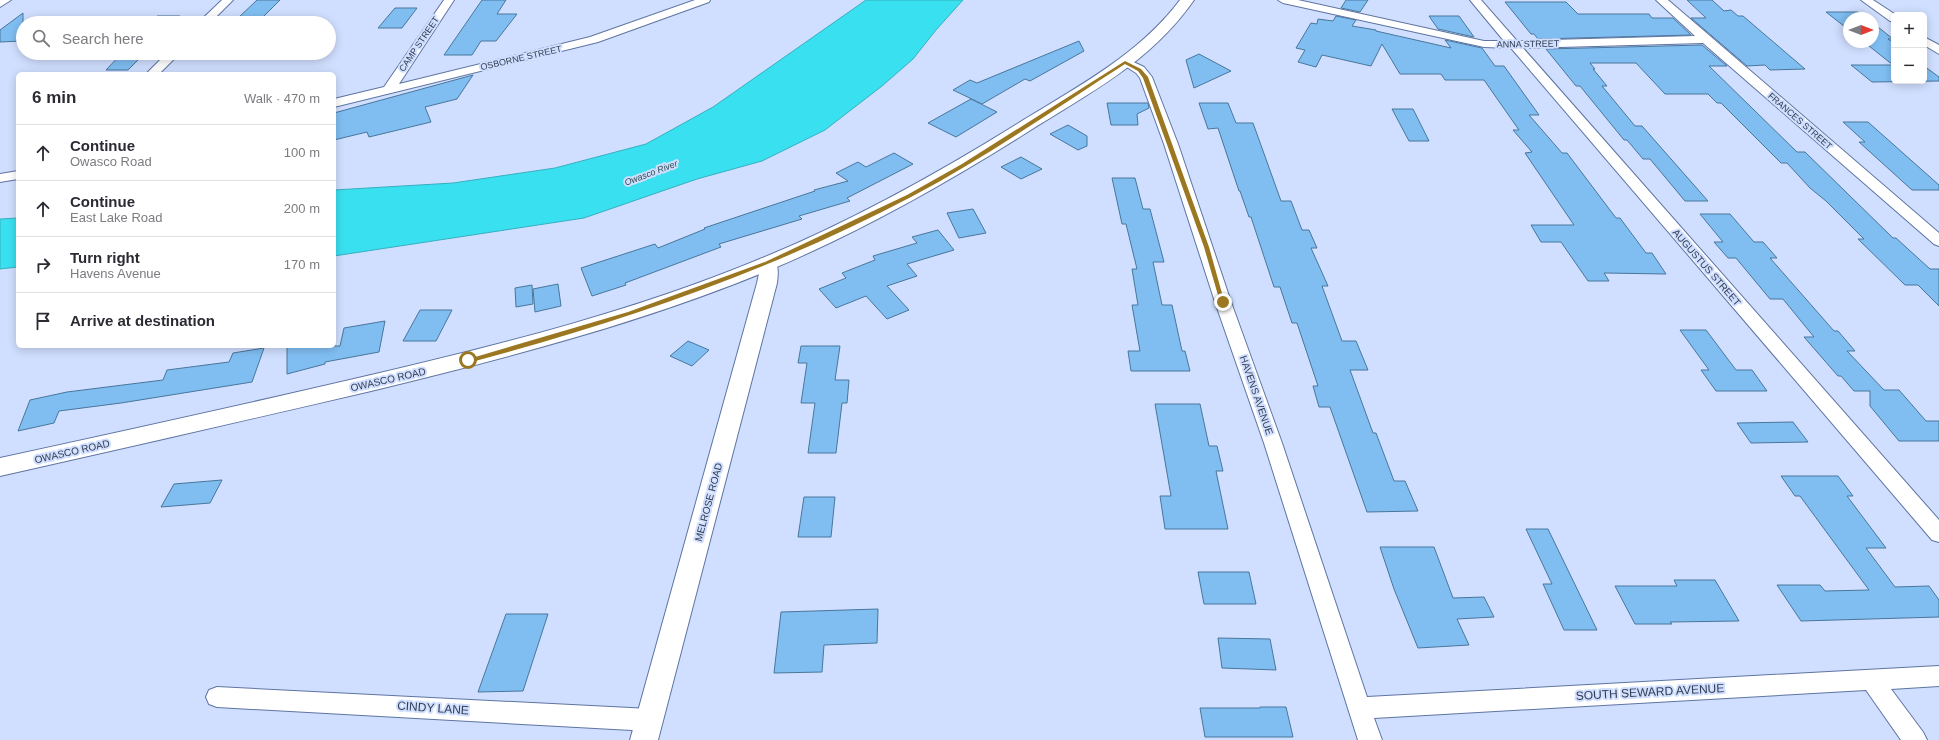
<!DOCTYPE html>
<html lang="en">
<head>
<meta charset="utf-8">
<style>
  body { margin:0; font-family:Helvetica,sans-serif; background:#f7f7f7; color:#2b2b33 }
  .controls { position:absolute; right:12px; top:12px; display:grid; overflow:hidden; border-radius:6px; box-shadow:0 2px 10px #0003 }
  .controls button { width:36px; height:36px; display:grid; place-items:center; padding:0; border:0; border-bottom:1px solid #e1e1e2; background:#fff; color:#2b2b33; font:20px sans-serif }
  .compass { position:absolute; left:1843px; top:12px; width:36px; height:36px; border-radius:50%; background:#fff; box-shadow:0 2px 10px #0003; rotate:90deg }
  .stop { position:absolute; width:12px; height:12px; margin:-9px; border:3px solid #9b7722; border-radius:50%; background:#fff }
  .stop.end { background:#9b7722; border-color:#fff; box-shadow:0 1px 4px #0008 }
  .list { margin:0; padding:0; list-style:none }
  h2 { display:flex; justify-content:space-between; align-items:center; height:52px; margin:0; padding:0 16px; font-size:17px }
  h2 small { font-size:13px; font-weight:400; color:#7c7c81 }
  .list li { display:grid; grid-template-columns:26px 1fr auto; gap:12px; align-items:center; box-sizing:border-box; height:56px; padding:0 16px; border-top:1px solid #e1e1e2 }
  .list b { display:block; font-size:15px; white-space:nowrap }
  .list p { margin:0; font-size:13px; white-space:nowrap; color:#7c7c81 }
  .list em { font-size:13px; font-style:normal; color:#7c7c81 }
  .icon { flex:none; width:22px; height:22px; fill:none; stroke:currentColor; stroke-width:2; stroke-linecap:round; stroke-linejoin:round }
  .map { position:relative; flex:none; width:1939px; height:740px; overflow:hidden }
  .search { position:absolute; background:#fff; box-shadow:0 2px 10px #0003; left:16px; top:16px; width:320px; height:44px; display:flex; align-items:center; gap:10px; box-sizing:border-box; padding:0 14px; border-radius:22px; color:#7c7c81; font-size:15px }
  .panel { position:absolute; background:#fff; box-shadow:0 2px 10px #0003; left:16px; top:72px; width:320px; height:276px; border-radius:6px }
  .map>svg:first-child { display:block }
  .water { fill:#39e0f0; stroke:#37afc0 }
  .building { fill:#80bef2; stroke:#49769b }
  .lines { fill:none; stroke-linecap:round; stroke-linejoin:round }
  .minor-casing { stroke:#5e74a2; stroke-width:2 }
  .tertiary-casing { stroke:#5e74a2; stroke-width:2 }
  .secondary-casing { stroke:#5e74a2; stroke-width:2 }
  .minor { fill:#fff; fill-rule:evenodd }
  .tertiary { fill:#fff; fill-rule:evenodd }
  .secondary { fill:#fff; fill-rule:evenodd }
  .route { fill:#9b7722 }
  .labels { text-anchor:middle; stroke-width:4; stroke-linejoin:round; paint-order:stroke }
  .far-street-label { font-size:9px; fill:#333d51; stroke:#d0dfff }
  .far-water-label { font-size:9px; font-style:italic; fill:#2b4c4f; stroke:#d0dfff }
  .street-label { font-size:10px; fill:#333d51; stroke:#d0dfff }
  .near-street-label { font-size:12px; fill:#333d51; stroke:#d0dfff }
</style>
</head>
<body>
<div class="map">
<svg width="1939" height="740" viewBox="0 0 1939 740">
  <rect width="100%" height="100%" fill="#d0dfff"/>
  <g class="water">
    <path d="M866,0H963L936,30L913,59L882,86L825,130L762,161L697,179L584,218L334,256V190L453,183L555,168L646,144L713,107Z"/>
    <path d="M18,218V267L0,269V219Z"/>
  </g>
  <g class="building">
    <path d="M257,0H280L260,20H236Z"/>
    <path d="M482,0H506L497,14H517L496,41H481L472,55H444Z"/>
    <path d="M1346,0H1368L1360,12L1341,8Z"/>
    <path d="M1687,0H1712L1724,11L1731,10L1738,16H1743L1805,69L1770,70L1765,65L1747,66L1691,18H1706Z"/>
    <path d="M1505,2H1566L1578,14H1649L1652,18H1673L1691,35L1538,39L1534,34H1531Z"/>
    <path d="M395,8H417L402,28H378Z"/>
    <path d="M1826,12H1858L1866,18H1849V30Z"/>
    <path d="M23,13V41L0,42V30Z"/>
    <path d="M157,16H180L173,23H150Z"/>
    <path d="M1336,16L1356,20L1352,26L1376,30V31L1451,48L1445,40L1482,48L1495,66H1504L1539,115H1529L1562,153H1567L1616,218H1620L1646,253H1652L1666,274L1604,273L1609,281H1588L1561,242H1541L1531,225H1574L1525,153L1532,152L1513,130H1519L1484,80H1445L1441,74H1400L1382,44L1371,66L1322,55L1316,67L1298,62L1305,50L1296,48L1311,23L1317,24L1318,19L1333,21Z"/>
    <path d="M1429,16H1459L1474,37L1438,29Z"/>
    <path d="M1873,23L1893,39H1888L1894,43V81H1924V66L1939,77V81L1872,82L1851,65H1893L1864,42H1873Z"/>
    <path d="M1079,41L1084,51L1030,81L1025,79L982,104L953,90L970,80L977,83Z"/>
    <path d="M1702,45L1727,66H1709L1797,152H1805L1893,238H1896L1930,269H1939V306L1918,285H1905L1858,239H1864L1826,201L1810,188L1787,163H1781L1721,103H1717L1708,94H1665L1636,63H1590L1595,69H1593L1607,86H1602L1635,126H1642L1708,201H1685L1650,159H1643L1627,140H1624L1580,86H1576L1546,49Z"/>
    <path d="M122,53H145L128,70H106Z"/>
    <path d="M1199,54L1231,71L1194,88L1186,60Z"/>
    <path d="M473,75L457,99L425,107L431,122L369,137L367,132L334,140V113Z"/>
    <path d="M971,99L997,112L956,137L928,123Z"/>
    <path d="M1107,103H1148L1149,108L1137,114L1138,125H1111Z"/>
    <path d="M1199,103H1228L1236,123H1253L1281,201H1291L1302,230H1309L1317,248H1311L1328,286H1322L1342,341H1356L1368,370H1350L1373,433H1376L1394,481H1405L1418,511L1367,512L1330,407H1319L1313,386H1318L1297,323H1292L1280,287H1274L1251,217H1249L1240,191H1239L1218,128L1208,129Z"/>
    <path d="M1392,109H1413L1429,141H1409Z"/>
    <path d="M1843,122H1868L1939,185V190H1912L1859,142H1865Z"/>
    <path d="M1068,125L1087,136V146L1078,150L1050,134Z"/>
    <path d="M894,153L913,164L847,198L850,201L799,216L802,219L719,244L721,247L625,283L626,285L592,296L581,268L655,244L658,248L705,229L704,228L815,191L814,190L848,181L836,173L858,162L866,167Z"/>
    <path d="M1021,157L1042,169L1021,179L1001,167Z"/>
    <path d="M1112,178H1135L1143,209H1150L1164,262H1153L1162,305H1172L1182,351H1185L1190,371H1131L1128,351H1140L1132,305H1138L1132,269H1137L1126,224H1122Z"/>
    <path d="M973,209L986,233L959,238L947,213Z"/>
    <path d="M1700,214H1730L1754,242H1763L1777,258H1770L1834,331H1838L1855,351H1847L1884,390H1899L1926,421H1939V441H1899L1870,406V391H1854L1841,376H1838L1804,337H1814L1783,299H1770L1736,258H1728L1714,242H1723Z"/>
    <path d="M938,230L954,250L907,264L917,276L887,286L909,310L887,319L866,296L836,308L819,289L846,278L842,273L875,260L873,256L917,243L912,237Z"/>
    <path d="M558,284L561,306L535,312L533,289Z"/>
    <path d="M532,285L533,304L516,307L515,288Z"/>
    <path d="M420,310H452L436,341H403Z"/>
    <path d="M385,321L379,352L325,362V364L287,374V346H340L344,328Z"/>
    <path d="M1680,330H1706L1736,370H1752L1767,391H1716L1701,370H1709Z"/>
    <path d="M688,341L709,350L692,366L670,356Z"/>
    <path d="M801,346H840L835,380H849L847,403H842L836,453H808L815,403H801L807,363H798Z"/>
    <path d="M264,348L252,382L121,403L59,411L54,423L18,431L30,400L67,392L163,380L167,370L229,362L233,353Z"/>
    <path d="M1155,404H1200L1209,446H1217L1223,471H1216L1228,529H1165L1160,496H1171Z"/>
    <path d="M1793,422L1808,442L1751,443L1737,423Z"/>
    <path d="M1781,476H1838L1853,496H1847L1886,548H1866L1895,587L1929,586L1939,600V617L1801,621L1777,585H1820L1825,591L1869,590L1800,496H1795Z"/>
    <path d="M222,480L210,503L161,507L174,484Z"/>
    <path d="M804,497H835L831,537H798Z"/>
    <path d="M1526,529H1548L1597,630H1564L1543,584H1552Z"/>
    <path d="M1380,547H1434L1453,598L1484,597L1494,617L1457,619L1469,645L1418,648L1394,589Z"/>
    <path d="M1198,572H1249L1256,604H1204Z"/>
    <path d="M1674,580H1715L1739,621L1670,622L1672,624H1635L1615,586H1677Z"/>
    <path d="M878,609L877,643L824,645L822,672L774,673L781,612Z"/>
    <path d="M506,614H548L523,691L478,692Z"/>
    <path d="M1218,638L1270,639L1276,670L1222,668Z"/>
    <path d="M1260,707H1286L1293,737H1205L1200,708H1260Z"/>
  </g>
  <g class="lines">
    <g class="minor-casing">
      <g id="minor">
        <path d="M0,0H11L0,7Z"/>
        <path d="M222,0H233L210,23H198Z"/>
        <path d="M444,0H454L399,84L590,37L695,0H710L709,2L598,42L334,107V99L384,87Z"/>
        <path d="M1278,0H1298L1484,41H1504L1470,0H1481L1517,41L1695,36L1656,0H1668L1939,233V246L1934,244L1703,43L1523,48L1939,520V542L1932,540L1511,48L1484,47L1283,3Z"/>
        <path d="M1861,0H1873L1896,15H1894V22L1890,21Z"/>
        <path d="M1924,37L1939,45V54L1924,45Z"/>
        <path d="M167,53H180L159,74H146Z"/>
        <path d="M1125,58L1144,67L1152,77L1178,144L1231,302L1282,443L1367,697L1939,666V686L1891,689L1923,732L1927,740H1901L1866,690L1374,718L1382,740H1358L1264,443L1215,302L1164,144L1140,78L1136,73L1119,62Z"/>
        <path d="M18,171V179L0,182V174Z"/>
        <path d="M217,687L650,709L658,713L661,720L658,727L650,731L217,707L209,704L206,697L209,690Z"/>
      </g>
    </g>
    <g class="tertiary-casing">
      <path id="tertiary" d="M767,257L774,259C779,267 778,273 777,283L658,740H630L757,283L760,269L758,263L760,259Z"/>
    </g>
    <g class="secondary-casing">
      <path id="secondary" d="M1180,0H1194C1150,63 1089,93 1026,133C945,184 860,232 772,269C642,323 507,358 371,391C247,420 124,448 0,476V458C124,431 248,404 371,375C503,344 635,311 760,259C850,222 935,175 1017,124C1075,88 1138,56 1180,0Z"/>
    </g>
    <use href="#minor" class="minor"/>
    <use href="#tertiary" class="tertiary"/>
    <use href="#secondary" class="secondary"/>
  </g>
  <path class="route" d="M1125,61L1141,69L1148,77L1209,247L1225,304L1220,302L1204,247L1143,78L1138,71L1125,64C1055,109 985,158 911,197C771,271 621,322 468,363L465,360L628,312L765,262L907,195L962,164Z"/>
  <g class="labels">
    <g class="far-street-label">
      <text transform="translate(419 44) rotate(-56)" y="3">CAMP STREET</text>
      <text transform="translate(1528 44) rotate(-1)" y="3">ANNA STREET</text>
      <text transform="translate(521 58) rotate(-13)" y="3">OSBORNE STREET</text>
      <text transform="translate(1800 121) rotate(41)" y="3">FRANCES STREET</text>
    </g>
    <g class="far-water-label">
      <text transform="translate(651 173) rotate(-21)" y="3">Owasco River</text>
    </g>
    <g class="street-label">
      <text transform="translate(1707 267) rotate(49)" y="4">AUGUSTUS STREET</text>
      <text transform="translate(388 379) rotate(-13)" y="4">OWASCO ROAD</text>
      <text transform="translate(1257 395) rotate(71)" y="4">HAVENS AVENUE</text>
      <text transform="translate(72 451) rotate(-13)" y="4">OWASCO ROAD</text>
      <text transform="translate(708 502) rotate(-75)" y="4">MELROSE ROAD</text>
    </g>
    <g class="near-street-label">
      <text transform="translate(1650 692) rotate(-3)" y="4">SOUTH SEWARD AVENUE</text>
      <text transform="translate(433 708) rotate(4)" y="4">CINDY LANE</text>
    </g>
  </g>
</svg>
<div class="controls">
<button>+</button>
<button>−</button>
</div>
<svg class="compass" viewBox="-18 -18 36 36"><path d="M0-13l5 13h-10z" fill="#e53935"/><path d="M0 13l5-13h-10z" fill="#7c7c81"/></svg>
<div class="stop" style="left:468px;top:360px"></div>
<div class="stop end" style="left:1223px;top:302px"></div>
<div class="search"><svg class="icon" aria-label="search" viewBox="0 0 24 24"><circle cx="10" cy="10" r="6"/><path d="M15 15l6 6"/></svg>Search here</div>
<section class="panel">
<h2>6 min<small>Walk · 470 m</small></h2>
<ul class="list">
<li><svg class="icon" aria-label="ahead" viewBox="0 0 24 24"><path d="M12 20V5M6 11l6-6 6 6"/></svg><div><b>Continue</b><p>Owasco Road</p></div><em>100 m</em></li>
<li><svg class="icon" aria-label="ahead" viewBox="0 0 24 24"><path d="M12 20V5M6 11l6-6 6 6"/></svg><div><b>Continue</b><p>East Lake Road</p></div><em>200 m</em></li>
<li><svg class="icon" aria-label="right" viewBox="0 0 24 24"><path d="M7 20v-9h11M14 6l5 5-5 5"/></svg><div><b>Turn right</b><p>Havens Avenue</p></div><em>170 m</em></li>
<li><svg class="icon" aria-label="arrive" viewBox="0 0 24 24"><path d="M6 21V4h12l-3 4 3 4H6"/></svg><div><b>Arrive at destination</b></div></li>
</ul>
</section>
</div>
</body>
</html>
